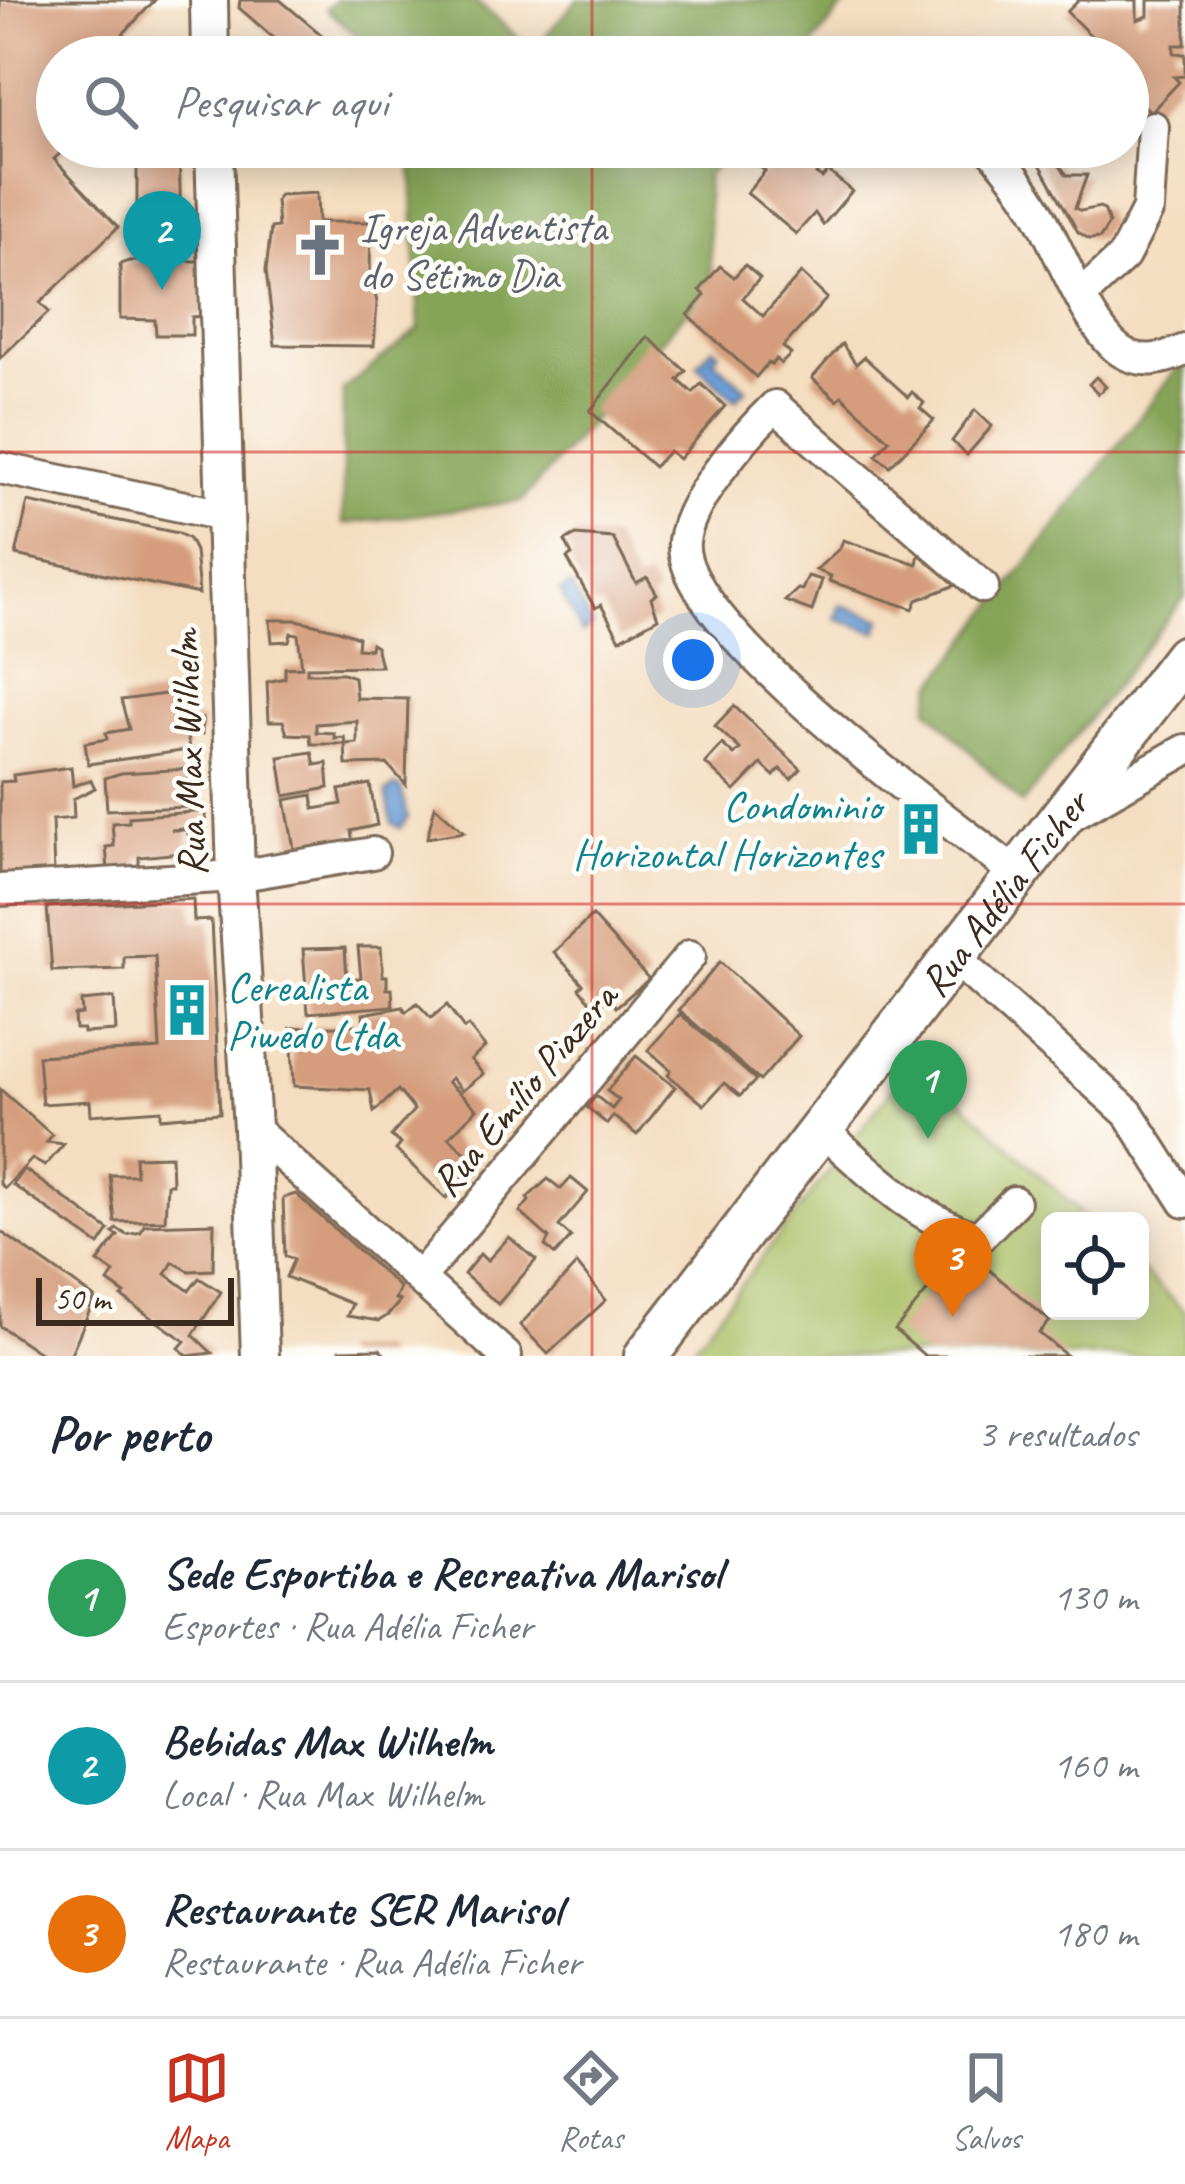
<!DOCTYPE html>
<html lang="pt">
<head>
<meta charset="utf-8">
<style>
  body { margin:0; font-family:Caveat,sans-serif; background:#f2f2f3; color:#1f2937 }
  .controls { position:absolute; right:36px; bottom:36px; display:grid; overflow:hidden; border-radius:18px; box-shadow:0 6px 30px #0003 }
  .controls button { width:108px; height:108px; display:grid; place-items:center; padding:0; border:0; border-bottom:3px solid #e0e1e3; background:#fff; color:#1f2937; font:60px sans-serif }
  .scale { position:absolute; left:36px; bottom:30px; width:198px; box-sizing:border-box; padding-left:12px; border:6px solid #3b2a1e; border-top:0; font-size:33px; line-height:42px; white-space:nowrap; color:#3b2a1e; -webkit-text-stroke:9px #fdfcf7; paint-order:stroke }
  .you { position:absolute; left:693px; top:660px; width:42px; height:42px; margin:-30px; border:9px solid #fff; border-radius:50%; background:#1a73e8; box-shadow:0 0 0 18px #1a73e833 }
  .badge { display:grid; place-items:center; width:78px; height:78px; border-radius:50%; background:#c8321e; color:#fff; font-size:39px; font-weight:700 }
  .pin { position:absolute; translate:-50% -99px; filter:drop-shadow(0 3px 6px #0008) }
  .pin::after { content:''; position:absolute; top:63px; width:42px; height:36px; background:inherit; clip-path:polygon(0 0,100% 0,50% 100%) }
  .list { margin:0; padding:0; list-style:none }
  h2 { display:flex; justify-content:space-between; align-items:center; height:156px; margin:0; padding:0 48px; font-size:51px }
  h2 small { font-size:39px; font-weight:400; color:#747a83 }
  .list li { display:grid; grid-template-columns:78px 1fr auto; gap:36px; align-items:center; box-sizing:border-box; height:168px; padding:0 48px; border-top:3px solid #e0e1e3 }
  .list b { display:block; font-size:45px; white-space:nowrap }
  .list p { margin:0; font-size:39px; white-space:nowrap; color:#747a83 }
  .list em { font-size:39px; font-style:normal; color:#747a83 }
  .icon { flex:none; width:66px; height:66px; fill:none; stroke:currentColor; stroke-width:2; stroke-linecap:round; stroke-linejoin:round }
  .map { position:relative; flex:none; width:1185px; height:1356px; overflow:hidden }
  .search { position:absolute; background:#fff; box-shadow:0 6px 30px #0003; left:36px; right:36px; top:36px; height:132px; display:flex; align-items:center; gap:30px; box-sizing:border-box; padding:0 42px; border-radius:66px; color:#747a83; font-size:45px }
  .sheet { height:660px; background:#fff }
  nav { display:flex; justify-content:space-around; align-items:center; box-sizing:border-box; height:168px; border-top:3px solid #e0e1e3; background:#fff; font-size:33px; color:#747a83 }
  nav a { display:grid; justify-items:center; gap:6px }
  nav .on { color:#c8321e }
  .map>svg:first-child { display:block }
  .green { fill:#a8bd62; stroke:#727440; stroke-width:3 }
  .forest { fill:#86a458; stroke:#60673b; stroke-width:3 }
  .water { fill:#6c9dd6; stroke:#54647a; stroke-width:3 }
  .building { fill:#d59d7d }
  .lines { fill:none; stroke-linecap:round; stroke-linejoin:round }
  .minor-casing { stroke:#7c6957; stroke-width:36 }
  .major-casing { stroke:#7c6957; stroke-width:42 }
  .highway-casing { stroke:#7c6957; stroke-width:48 }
  .minor { stroke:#fff; stroke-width:30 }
  .major { stroke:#fff; stroke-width:36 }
  .highway { stroke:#fff; stroke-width:42 }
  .grid { fill:none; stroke:#d62828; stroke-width:3; stroke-opacity:0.55 }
  .labels { text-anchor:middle; stroke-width:9; stroke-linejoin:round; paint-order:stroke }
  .worship-label { font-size:42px; fill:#5b616d; stroke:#fdfcf7; text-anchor:start }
  .street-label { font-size:42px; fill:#3b2a1e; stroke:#fdfcf7 }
  .culture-label { font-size:42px; fill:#0d838f; stroke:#fdfcf7; text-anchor:end }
</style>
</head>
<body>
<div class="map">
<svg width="1185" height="1356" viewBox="0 0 1185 1356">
  <rect width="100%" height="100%" fill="#fdfcf7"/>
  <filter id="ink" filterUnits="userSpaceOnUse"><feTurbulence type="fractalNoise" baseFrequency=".00833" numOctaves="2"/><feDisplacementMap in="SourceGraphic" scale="24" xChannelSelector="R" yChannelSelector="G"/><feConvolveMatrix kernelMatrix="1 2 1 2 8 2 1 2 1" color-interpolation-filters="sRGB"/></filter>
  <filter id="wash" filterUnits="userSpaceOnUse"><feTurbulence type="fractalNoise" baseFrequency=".004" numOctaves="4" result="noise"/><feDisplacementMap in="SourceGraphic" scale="48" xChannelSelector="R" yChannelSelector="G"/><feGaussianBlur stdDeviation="2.7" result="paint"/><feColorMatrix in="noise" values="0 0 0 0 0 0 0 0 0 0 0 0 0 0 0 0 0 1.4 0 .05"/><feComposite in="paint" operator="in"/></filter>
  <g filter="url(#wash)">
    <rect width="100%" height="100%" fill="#f4ddc0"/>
    <path class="green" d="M916,1058L1089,1221H1050V1311H1140V1269L1185,1312V1356H686Z"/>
    <g class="forest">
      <path d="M336,0H474L533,50L577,0L848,1L803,57H381L326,9Z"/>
      <path d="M411,147H730L706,177L712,282L522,501L343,524V390L419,329Z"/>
      <path d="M1185,358V597L1022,804L928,708L934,684Z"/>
    </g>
    <g class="water">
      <path d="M713,347L719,352L713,359L746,389L736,400L697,365Z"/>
      <path d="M571,586L593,626L582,633L560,591Z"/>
      <path d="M841,605L882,619L877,632L836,619Z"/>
      <path d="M396,786L401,788L408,818L400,828L392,823L386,792Z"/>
    </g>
    <g id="blocks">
      <g class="building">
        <path d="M0,0H155L123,34L127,38L120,44L132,57H57V147H67L54,159L118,227L40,303L49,312L0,358Z"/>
        <path d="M240,0H280L348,57H296L239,8Z"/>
        <path d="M1079,0H1137V20L1148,16V0H1185V45H1174V53L1185,54V76L1174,77L1179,82L1151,112L1128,90V57H1112L1067,12Z"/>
        <path d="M137,147H179L181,229L137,230Z"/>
        <path d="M768,147H821L825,150L818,158L824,163L816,174L822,178L828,171L852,191L823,225L815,213L796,234L747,193L765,171L755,163Z"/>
        <path d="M1045,147L1067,175H1087L1075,208L1081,211L1100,207L1105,211L1109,224L1100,238L1089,239L1078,232L1031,148Z"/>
        <path d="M317,193L318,222H371L370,272L377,302L374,346L275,345L266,271L271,228L278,227L276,200L280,195Z"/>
        <path d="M129,261H204V316L192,317V335H156L155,320L120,319V264Z"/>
        <path d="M745,265L760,278L743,298L763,316L801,273L827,298L783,347L791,354L781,364L776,359L771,365L768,363L756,377L688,315L705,295L700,290L720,266L734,277Z"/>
        <path d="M648,337L686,371L678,380L693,393L701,384L725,406L679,459L669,451L654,467L590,411Z"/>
        <path d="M842,344L856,364L864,357L908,397L912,392L924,403L920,408L934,420L890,466L876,455L889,440L842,396L837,400L812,378Z"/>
        <path d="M1096,377L1106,387L1098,394L1089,384Z"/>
        <path d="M975,410L992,426L967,455L952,441Z"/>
        <path d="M28,502L178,533L189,539L195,551L199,594L16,555Z"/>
        <path d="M576,535L613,538L636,583L647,577L657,594L651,598L658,618L620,639L601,605L595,608L567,558L572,555L565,541Z"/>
        <path d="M843,540L917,564L919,554L956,585L917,600L913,609L829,581L831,576L816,570L840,548Z"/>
        <path d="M808,576L822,580L812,611L785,601L798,589L802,590Z"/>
        <path d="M270,620H297L339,630L358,637L357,648L370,649L371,643L376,646L381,666L307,667V673H343L354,677L356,698L408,699L406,785L387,764L346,765L345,744L357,743V721L316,724V732L334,733V738L344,737L345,744H311L310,735L287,734L283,721H269L267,682L285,678V668L302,667L298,634L291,633L289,641L272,642Z"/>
        <path d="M180,692L183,721L202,719V734L187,735L189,750L88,764L85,743L107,739L106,733L129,729L121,700Z"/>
        <path d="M734,706L801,769L791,779L780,769L774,776L761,764L735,791L705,763L722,744L734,755L740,749L715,726Z"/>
        <path d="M312,752L315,765L327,763L329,788L285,796L279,757Z"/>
        <path d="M71,767L73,786L91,780L95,788L73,799L74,818L52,820L54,874L0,878V782L14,781L13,775Z"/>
        <path d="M188,769L190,807L107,810L105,778L121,773Z"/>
        <path d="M370,784L377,825L351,831L353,845L295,854L285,800L312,795L314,809L342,804L339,790Z"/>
        <path d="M435,806L464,832L427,838Z"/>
        <path d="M926,808L941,820L916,849L901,837Z"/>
        <path d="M205,811L206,827L171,830H188V848L181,849V853L139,857V867L108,870L106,847L114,846L112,823L129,822V817Z"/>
        <path d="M193,899L194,921L211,920L220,1113L161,1118V1110L91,1115L90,1101L42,1104L38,1056L160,1049L155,956L124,957V969L52,971L47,907Z"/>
        <path d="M592,916L649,979L616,1007L609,998L596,1009L579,988L583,984L554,952Z"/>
        <path d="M358,947H381L383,976H387V989H392L393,1006L308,1013L303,949L345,948L347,979L361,978Z"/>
        <path d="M720,962L799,1036L760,1081L679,1010Z"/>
        <path d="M114,998L116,1031L83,1033V1029H75L74,1015L82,1014L81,1001Z"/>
        <path d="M417,1003L431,1018L447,1005L464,1029L468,1026L485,1047L471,1060L483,1074L462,1091L451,1078L447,1082L477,1109L449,1137L477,1164L446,1198L396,1150L401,1144L391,1136L414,1110L398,1090L374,1112L370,1090L294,1086L291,1028L357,1025V1029L364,1030L363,1014L403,1007L406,1012Z"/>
        <path d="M680,1014L756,1080L740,1096L724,1083L704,1105L668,1075L671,1070L648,1050Z"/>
        <path d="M636,1056L675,1087L637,1135L613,1116L607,1124L587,1107L596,1096L612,1109L619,1100L607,1091Z"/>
        <path d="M0,1089L52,1135L47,1142L64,1144L45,1166L32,1159L5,1188L0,1184Z"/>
        <path d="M171,1156L172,1184H167L165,1220L115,1222L110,1175H136L135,1157Z"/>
        <path d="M24,1169L109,1230L99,1245L13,1185Z"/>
        <path d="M571,1178L588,1192L559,1226L571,1237L555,1255L545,1246L549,1238L520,1212L529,1201L527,1198L548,1179L561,1189Z"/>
        <path d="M296,1194L400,1288L395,1299L400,1301L388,1315L379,1321L347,1316L352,1304L286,1277L294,1259L285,1256L283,1198Z"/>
        <path d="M214,1223L213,1270L189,1271L173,1262L166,1274L189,1291L199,1278L221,1292L193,1335L212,1353L188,1356L179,1348L185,1341L122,1297L125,1294L108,1282L114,1273L98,1262L118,1236L113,1233L117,1229L127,1235L141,1232L144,1225Z"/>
        <path d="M0,1231L95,1298L70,1356H44L0,1326Z"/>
        <path d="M509,1237L536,1260L498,1304L464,1274L480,1254L487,1261Z"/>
        <path d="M975,1258L1050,1321L1039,1333L1067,1356H925L895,1330L954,1259L966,1270Z"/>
        <path d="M577,1264L606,1300L548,1354L520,1325Z"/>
        <path d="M380,1349L386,1356H340V1350Z"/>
      </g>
    </g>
  </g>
  <g filter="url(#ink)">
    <use href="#blocks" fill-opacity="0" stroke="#7c6957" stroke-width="3"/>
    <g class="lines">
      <g class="minor-casing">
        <g id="minor">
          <path d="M990,147C1009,169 1026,190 1040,216C1059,250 1091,333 1122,352C1144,365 1164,359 1185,350"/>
          <path d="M1083,294L1124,256L1148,209L1153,127"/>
          <path d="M0,468L223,515"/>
          <path d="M983,587L775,406C746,434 689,500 684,541C675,625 949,820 1015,873"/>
          <path d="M1071,815L1185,750"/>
          <path d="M0,890L236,876L373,853"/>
          <path d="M952,956L1128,1113L1185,1202"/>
          <path d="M252,1128L506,1356"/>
          <path d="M821,1129C874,1176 909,1213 977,1239L1014,1202"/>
          <path d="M420,1277L690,956"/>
        </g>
      </g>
      <g class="major-casing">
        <g id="major">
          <path d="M209,0L210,57"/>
          <path d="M214,147L236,876L252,1128L260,1356"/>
        </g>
      </g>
      <g class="highway-casing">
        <g id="highway">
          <path id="s1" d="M646,1356L1185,657"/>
        </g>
      </g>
      <use href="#minor" class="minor"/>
      <use href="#major" class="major"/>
      <use href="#highway" class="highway"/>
    </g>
  </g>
  <path class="grid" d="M592,0V57M592,147V1356M0,452H1185M0,904H1185"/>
  <defs>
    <g id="church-bare" transform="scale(4.14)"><path d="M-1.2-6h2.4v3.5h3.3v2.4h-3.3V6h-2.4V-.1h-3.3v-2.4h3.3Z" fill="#6b7280" stroke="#fdfcf7" stroke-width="2.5" paint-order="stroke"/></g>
    <g id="building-bare" transform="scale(4.14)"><path d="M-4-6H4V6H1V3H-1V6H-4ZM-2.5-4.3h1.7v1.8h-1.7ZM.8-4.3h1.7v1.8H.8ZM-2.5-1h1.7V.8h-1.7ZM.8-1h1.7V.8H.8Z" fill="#0f9aa8" stroke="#fdfcf7" stroke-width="2.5" paint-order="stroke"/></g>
  </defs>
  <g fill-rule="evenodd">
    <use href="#church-bare" x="320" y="250"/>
    <use href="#building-bare" x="921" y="829"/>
    <use href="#building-bare" x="187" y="1010"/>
  </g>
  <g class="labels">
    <g class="worship-label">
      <text x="360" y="241">Igreja Adventista<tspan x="360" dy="48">do Sétimo Dia</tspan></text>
    </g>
    <g class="street-label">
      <text transform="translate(187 753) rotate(-92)" y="15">Rua Max Wilhelm</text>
      <text dy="15" stroke="none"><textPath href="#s1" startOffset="585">Rua Adélia Ficher</textPath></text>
      <text transform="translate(523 1089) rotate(-50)" y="15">Rua Emílio Piazera</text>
    </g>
    <g class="culture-label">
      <text x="881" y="820">Condominio<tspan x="881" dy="48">Horizontal Horizontes</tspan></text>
      <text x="227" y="1001" text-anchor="start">Cerealista<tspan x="227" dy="48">Piwedo Ltda</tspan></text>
    </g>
  </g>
</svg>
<div class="controls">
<button><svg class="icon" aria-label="locate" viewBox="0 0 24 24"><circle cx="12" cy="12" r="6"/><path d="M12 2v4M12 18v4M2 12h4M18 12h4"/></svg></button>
</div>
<div class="scale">50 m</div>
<div class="you"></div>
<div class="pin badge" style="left:928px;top:1139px;background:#2e9e5b">1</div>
<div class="pin badge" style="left:162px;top:290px;background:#0f9aa8">2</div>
<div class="pin badge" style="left:953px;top:1317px;background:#e8710a">3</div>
<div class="search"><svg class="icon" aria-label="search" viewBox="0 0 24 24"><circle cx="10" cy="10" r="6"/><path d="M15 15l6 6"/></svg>Pesquisar aqui</div>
</div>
<section class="sheet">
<h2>Por perto<small>3 resultados</small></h2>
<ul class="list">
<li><span class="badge" style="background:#2e9e5b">1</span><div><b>Sede Esportiba e Recreativa Marisol</b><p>Esportes · Rua Adélia Ficher</p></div><em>130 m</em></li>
<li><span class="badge" style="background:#0f9aa8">2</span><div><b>Bebidas Max Wilhelm</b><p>Local · Rua Max Wilhelm</p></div><em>160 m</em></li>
<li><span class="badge" style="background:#e8710a">3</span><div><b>Restaurante SER Marisol</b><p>Restaurante · Rua Adélia Ficher</p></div><em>180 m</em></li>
</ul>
</section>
<nav>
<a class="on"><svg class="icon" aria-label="map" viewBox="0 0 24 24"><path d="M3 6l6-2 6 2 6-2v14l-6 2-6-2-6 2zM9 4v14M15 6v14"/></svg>Mapa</a>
<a><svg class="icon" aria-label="directions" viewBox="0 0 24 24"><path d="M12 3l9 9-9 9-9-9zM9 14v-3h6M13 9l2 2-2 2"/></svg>Rotas</a>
<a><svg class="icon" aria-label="saved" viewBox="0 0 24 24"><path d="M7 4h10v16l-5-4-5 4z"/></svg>Salvos</a>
</nav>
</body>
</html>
